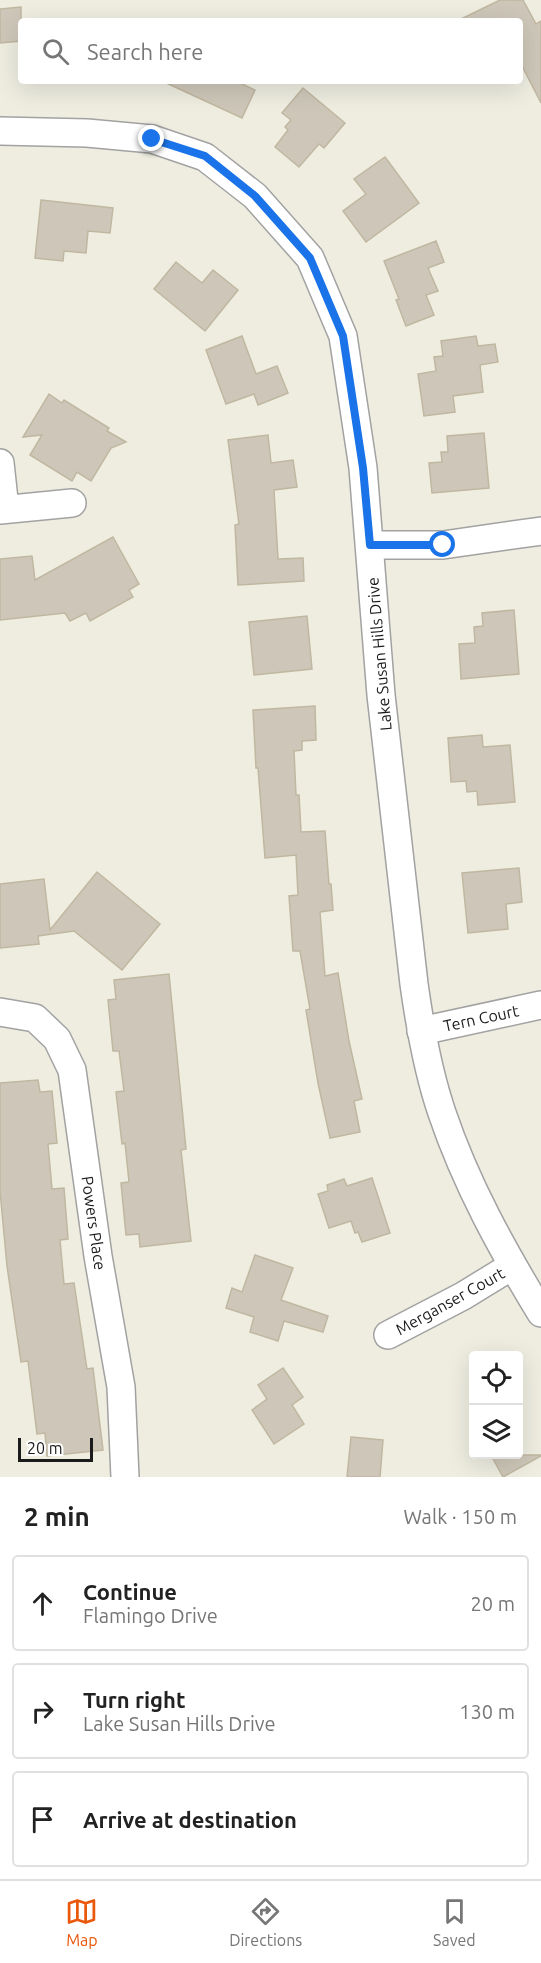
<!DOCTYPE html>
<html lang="en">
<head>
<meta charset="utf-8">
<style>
  body { margin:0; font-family:Ubuntu,sans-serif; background:#f2f2f2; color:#222 }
  .controls { position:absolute; right:18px; bottom:18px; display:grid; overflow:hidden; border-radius:6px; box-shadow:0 6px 24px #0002 }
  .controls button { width:54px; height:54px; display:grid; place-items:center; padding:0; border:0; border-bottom:2px solid #e0e0e0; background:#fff; color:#222; font:30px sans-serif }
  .scale { position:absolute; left:18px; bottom:15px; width:75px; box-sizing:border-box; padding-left:6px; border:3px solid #1b1b1b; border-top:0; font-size:16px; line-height:21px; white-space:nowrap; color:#1b1b1b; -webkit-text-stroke:4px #fff; paint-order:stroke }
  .stop { position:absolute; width:18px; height:18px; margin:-14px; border:4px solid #1a73e8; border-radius:50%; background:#fff }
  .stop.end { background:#1a73e8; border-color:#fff; box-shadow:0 2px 6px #0008 }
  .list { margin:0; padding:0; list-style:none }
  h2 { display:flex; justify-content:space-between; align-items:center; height:78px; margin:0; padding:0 24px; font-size:26px }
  h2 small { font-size:20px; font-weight:400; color:#767676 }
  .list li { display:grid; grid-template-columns:39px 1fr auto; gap:18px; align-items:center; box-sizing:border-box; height:96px; margin:0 12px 12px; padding:0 12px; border:2px solid #e0e0e0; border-radius:6px }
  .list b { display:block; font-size:22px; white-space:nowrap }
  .list p { margin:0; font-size:20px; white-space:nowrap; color:#767676 }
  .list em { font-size:20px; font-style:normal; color:#767676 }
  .icon { flex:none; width:33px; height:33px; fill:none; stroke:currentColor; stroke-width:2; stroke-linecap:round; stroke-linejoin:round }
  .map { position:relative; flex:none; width:541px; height:1477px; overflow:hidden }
  .search { position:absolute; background:#fff; box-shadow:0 6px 24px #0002; left:18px; right:18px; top:18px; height:66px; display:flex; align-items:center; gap:15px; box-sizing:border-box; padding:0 21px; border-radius:6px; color:#767676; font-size:22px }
  .sheet { height:402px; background:#fff }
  nav { display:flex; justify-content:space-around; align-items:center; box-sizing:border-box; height:84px; border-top:2px solid #e0e0e0; background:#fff; font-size:16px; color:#767676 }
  nav a { display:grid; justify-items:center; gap:3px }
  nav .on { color:#ea580c }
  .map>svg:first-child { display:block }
  .building { fill:#cec7b9; stroke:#c0b7a1; stroke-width:1.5 }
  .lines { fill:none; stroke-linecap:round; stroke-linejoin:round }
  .street-casing { stroke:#a2a2a2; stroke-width:30 }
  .street { stroke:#fff; stroke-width:27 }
  .route { stroke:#1a73e8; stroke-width:8 }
  .labels { text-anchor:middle; stroke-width:6; stroke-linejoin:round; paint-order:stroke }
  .street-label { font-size:16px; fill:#1b1b1b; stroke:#fff }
</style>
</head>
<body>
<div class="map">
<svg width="541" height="1477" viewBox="0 0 541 1477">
  <rect width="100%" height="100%" fill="#eeede0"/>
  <g class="building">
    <path d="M500,0H523L536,24L541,21V103L520,62V21H457Z"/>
    <path d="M21,7V41L0,43V9Z"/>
    <path d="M162,81H236L255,90L242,118Z"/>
    <path d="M303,88L345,123L324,148L319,144L299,167L275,147L288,130L285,127L291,120L282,113Z"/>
    <path d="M385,157L419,203L366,242L343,211L366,194L354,179Z"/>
    <path d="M41,200L113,208L110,233L88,231L86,253L64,251L63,261L35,258Z"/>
    <path d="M436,241L444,262L428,268L438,291L426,295L434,315L406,326L396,300L399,299L384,261Z"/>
    <path d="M176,262L202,283L213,270L238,290L205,331L154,289Z"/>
    <path d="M242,336L256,374L277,366L288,393L258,405L254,394L226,404L206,350Z"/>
    <path d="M476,336L478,346L495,344L498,362L480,365L483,392L453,396L455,412L424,416L418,374L436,371L434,357L443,356L441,341Z"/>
    <path d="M49,394L62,403L64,400L109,428L107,431L126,442L111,448L91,481L77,472L72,481L30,455L42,435L23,437Z"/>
    <path d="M484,433L489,488L432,493L429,463L442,462L441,452H448L447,436Z"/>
    <path d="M268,435L271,463L293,460L297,487L274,490L278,559L303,558L304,581L238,585L235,525L239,524L228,440Z"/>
    <path d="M113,537L139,584L129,590L133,597L90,621L86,613L70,621L65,613L0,620V559L32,556L35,580Z"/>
    <path d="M514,610L519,674L461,679L459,644L475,643L474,627L483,626L482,613Z"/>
    <path d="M307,616L312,669L254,675L249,622Z"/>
    <path d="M315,706L316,740L302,741V750L294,751L296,795H299L301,832L325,831L329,884H331L333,910L320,912L325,976L338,973L349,1041L362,1099L354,1101L360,1132L330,1138L318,1083L306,1010L310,1009L300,951H293L289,896L298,895L296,855L265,858L258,768H256L253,710Z"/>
    <path d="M482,735L483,747L510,745L515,802L478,805L477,791L467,792L466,781L451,782L448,738Z"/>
    <path d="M519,868L522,902L506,904L508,929L468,933L462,873Z"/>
    <path d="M97,872L160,924L122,970L74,931L38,936L39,944L0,948V884L44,879L50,930Z"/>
    <path d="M169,974L186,1149L181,1150L191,1241L140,1247L139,1234L126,1235L121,1183L129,1182L125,1143L122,1144L116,1092L124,1091L119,1051H113L108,1000L116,999L114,980Z"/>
    <path d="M38,1080L40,1092L52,1091L57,1143L48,1144L52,1189L64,1188L68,1239L60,1240L64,1284L74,1283L87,1369L93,1368L103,1450L47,1456L45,1433L37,1434L28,1361L21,1362L7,1266L0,1191V1083Z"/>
    <path d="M372,1178L390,1233L362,1242L358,1232L355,1233L351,1221L329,1228L318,1194L328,1191L327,1185L344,1179L347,1186Z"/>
    <path d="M255,1255L293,1268L281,1300L328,1316L323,1332L284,1321L278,1341L250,1332L254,1317L226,1308L232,1288L242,1292Z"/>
    <path d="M283,1368L303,1397L292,1405L304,1424L274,1444L252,1410L267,1399L258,1385Z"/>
    <path d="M351,1437L383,1440L380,1477H347Z"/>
    <path d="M491,1455H541V1456L503,1477Z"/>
  </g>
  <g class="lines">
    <g class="street-casing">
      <g id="street">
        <path d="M0,131L87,133L152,139L205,157L255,196L310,258L343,336L363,468L381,695L414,984C420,1027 428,1072 442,1113C466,1184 502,1249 541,1313"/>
        <path d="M0,463L5,509"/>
        <path d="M0,510L72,503"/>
        <path d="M370,545H443L541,531"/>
        <path d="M0,1012L35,1018L57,1039L72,1070L98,1256L121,1387L125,1477"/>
        <path d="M421,1031L541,1005"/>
        <path d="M388,1335L463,1296L512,1266"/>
      </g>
    </g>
    <use href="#street" class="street"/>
  </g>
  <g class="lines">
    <path class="route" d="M152,139L205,156L255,196L310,258L343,336L363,468L370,545H443"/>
  </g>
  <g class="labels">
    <g class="street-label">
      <text transform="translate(379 654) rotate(-95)" y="6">Lake Susan Hills Drive</text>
      <text transform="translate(481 1018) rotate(-12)" y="6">Tern Court</text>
      <text transform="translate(94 1223) rotate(82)" y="6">Powers Place</text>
      <text transform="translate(450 1301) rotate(-29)" y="6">Merganser Court</text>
    </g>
  </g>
</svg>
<div class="controls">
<button><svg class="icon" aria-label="locate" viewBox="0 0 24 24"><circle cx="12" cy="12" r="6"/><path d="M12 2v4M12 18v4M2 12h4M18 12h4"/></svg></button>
<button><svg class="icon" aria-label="layers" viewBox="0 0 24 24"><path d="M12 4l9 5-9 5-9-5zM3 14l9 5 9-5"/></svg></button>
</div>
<div class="scale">20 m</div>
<div class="stop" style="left:443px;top:545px"></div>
<div class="stop end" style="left:152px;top:139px"></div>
<div class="search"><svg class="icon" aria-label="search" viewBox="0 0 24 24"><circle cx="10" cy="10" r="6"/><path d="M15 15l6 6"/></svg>Search here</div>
</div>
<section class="sheet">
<h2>2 min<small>Walk · 150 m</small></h2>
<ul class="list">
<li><svg class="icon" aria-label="ahead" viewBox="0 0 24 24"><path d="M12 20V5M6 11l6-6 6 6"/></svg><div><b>Continue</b><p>Flamingo Drive</p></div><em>20 m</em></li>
<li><svg class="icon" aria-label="right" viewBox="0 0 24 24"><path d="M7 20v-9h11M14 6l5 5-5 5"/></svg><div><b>Turn right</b><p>Lake Susan Hills Drive</p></div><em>130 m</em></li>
<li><svg class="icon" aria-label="arrive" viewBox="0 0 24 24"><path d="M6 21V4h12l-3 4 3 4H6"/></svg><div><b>Arrive at destination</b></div></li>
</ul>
</section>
<nav>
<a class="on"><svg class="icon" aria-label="map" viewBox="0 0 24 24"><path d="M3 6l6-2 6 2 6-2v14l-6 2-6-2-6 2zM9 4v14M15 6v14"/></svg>Map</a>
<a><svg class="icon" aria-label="directions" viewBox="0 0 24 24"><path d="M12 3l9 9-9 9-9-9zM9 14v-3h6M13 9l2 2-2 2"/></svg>Directions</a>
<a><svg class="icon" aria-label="saved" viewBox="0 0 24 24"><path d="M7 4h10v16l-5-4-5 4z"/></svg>Saved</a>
</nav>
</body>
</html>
